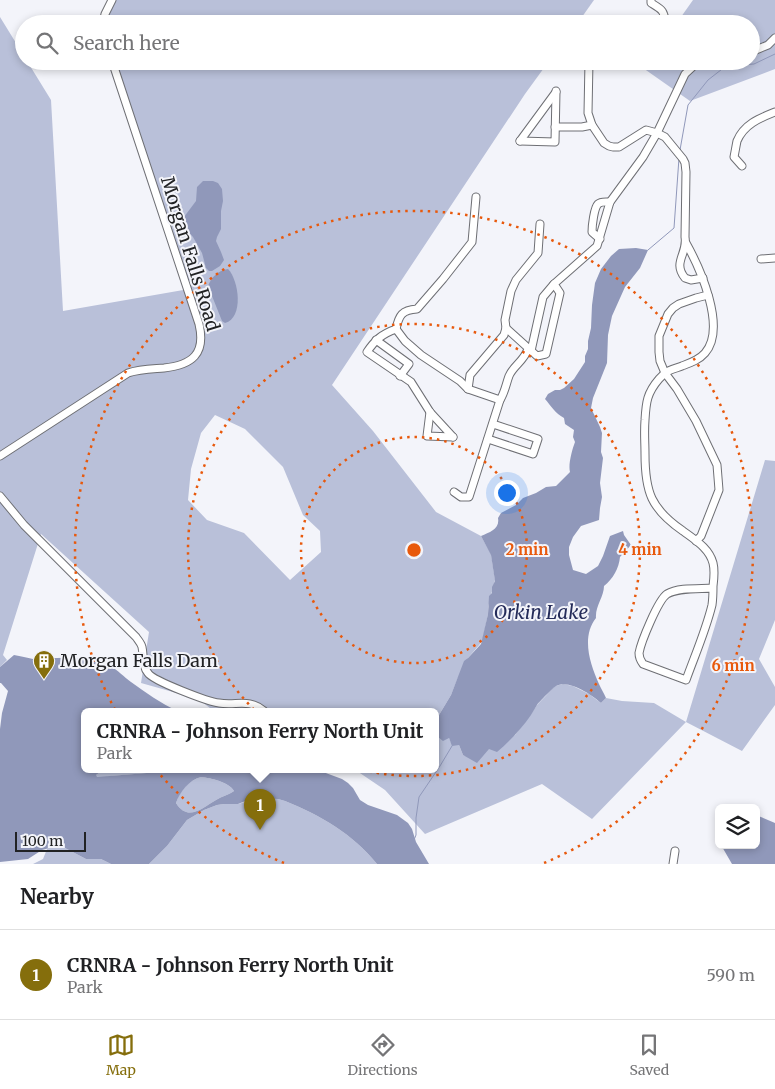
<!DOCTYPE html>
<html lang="en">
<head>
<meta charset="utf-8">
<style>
  body { margin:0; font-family:Merriweather,serif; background:#f2f2f2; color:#202124 }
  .controls { position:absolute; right:15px; bottom:15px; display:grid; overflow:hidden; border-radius:8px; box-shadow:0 2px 8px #0003 }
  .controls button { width:45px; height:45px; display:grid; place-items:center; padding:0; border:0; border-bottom:1px solid #e0e0e0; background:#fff; color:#202124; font:25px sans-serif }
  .scale { position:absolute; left:15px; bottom:12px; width:71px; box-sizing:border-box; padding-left:5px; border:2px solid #212224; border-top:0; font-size:14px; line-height:18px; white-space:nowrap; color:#212224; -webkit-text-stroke:4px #f3f4fa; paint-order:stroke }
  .you { position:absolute; left:506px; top:492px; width:18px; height:18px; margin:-12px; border:4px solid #fff; border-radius:50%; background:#1a73e8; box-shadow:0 0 0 8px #1a73e833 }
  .badge { display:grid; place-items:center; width:32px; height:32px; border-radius:50%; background:#856e0c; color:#fff; font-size:16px; font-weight:700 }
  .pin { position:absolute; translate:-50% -41px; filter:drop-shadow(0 1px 2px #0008) }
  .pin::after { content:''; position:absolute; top:26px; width:18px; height:15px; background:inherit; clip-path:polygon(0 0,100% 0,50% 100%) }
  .popup { position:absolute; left:81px; top:708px; width:358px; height:65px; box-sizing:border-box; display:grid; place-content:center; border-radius:8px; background:#fff; filter:drop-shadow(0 1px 4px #0005); font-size:16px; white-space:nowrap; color:#757577 }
  .popup b { font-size:19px; color:#202124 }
  .popup::after { content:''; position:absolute; left:50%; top:100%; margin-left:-10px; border:10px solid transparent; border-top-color:#fff }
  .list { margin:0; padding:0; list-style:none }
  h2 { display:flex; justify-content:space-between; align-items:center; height:65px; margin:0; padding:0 20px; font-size:21px }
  h2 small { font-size:16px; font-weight:400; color:#757577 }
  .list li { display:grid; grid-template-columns:32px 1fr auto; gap:15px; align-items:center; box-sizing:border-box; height:90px; padding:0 20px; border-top:1px solid #e0e0e0 }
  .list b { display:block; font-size:19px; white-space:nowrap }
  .list p { margin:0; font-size:16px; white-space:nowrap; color:#757577 }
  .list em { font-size:16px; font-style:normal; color:#757577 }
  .icon { flex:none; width:28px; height:28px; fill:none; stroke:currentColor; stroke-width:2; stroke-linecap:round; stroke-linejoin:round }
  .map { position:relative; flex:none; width:775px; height:864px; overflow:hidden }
  .search { position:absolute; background:#fff; box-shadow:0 2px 8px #0003; left:15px; right:15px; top:15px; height:55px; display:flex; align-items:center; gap:12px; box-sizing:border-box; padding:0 18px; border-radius:28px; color:#757577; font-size:19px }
  .sheet { height:155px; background:#fff }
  nav { display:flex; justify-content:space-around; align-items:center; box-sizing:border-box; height:70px; border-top:1px solid #e0e0e0; background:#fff; font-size:14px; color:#757577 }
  nav a { display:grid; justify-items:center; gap:2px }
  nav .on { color:#856e0c }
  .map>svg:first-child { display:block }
  .green { fill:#b9c0d9; fill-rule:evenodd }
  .water { fill:#9098ba; fill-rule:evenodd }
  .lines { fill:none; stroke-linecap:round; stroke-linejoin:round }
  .stream { stroke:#9098ba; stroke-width:1 }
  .minor-casing { stroke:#6e6f74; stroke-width:9 }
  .minor { stroke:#fff; stroke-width:7 }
  .ring { fill:none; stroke:#e8590c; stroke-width:2.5; stroke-dasharray:2.5 5 }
  .labels { text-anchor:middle; stroke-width:4; stroke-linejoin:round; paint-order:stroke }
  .street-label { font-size:18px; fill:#212224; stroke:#f3f4fa }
  .poi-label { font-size:18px; fill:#212224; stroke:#f3f4fa; text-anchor:start }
  .water-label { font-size:19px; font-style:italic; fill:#252c5a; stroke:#f3f4fa }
  .centre { fill:#e8590c; stroke:#f3f4fa; stroke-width:2.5 }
  .ring-label { font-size:15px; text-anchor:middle; font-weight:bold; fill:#e8590c; stroke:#f3f4fa; stroke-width:4; stroke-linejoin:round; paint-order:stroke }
</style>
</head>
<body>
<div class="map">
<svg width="775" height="864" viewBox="0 0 775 864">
  <rect width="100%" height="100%" fill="#f3f4fa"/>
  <g class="green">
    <path d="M111,0H594L577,24H107V5Z"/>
    <path d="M693,0H775V69L690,101L643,68L648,61H751V24H676Z"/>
    <path d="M0,17L24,56V61H27L51,100L63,311L189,289L116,61H549L525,94L332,385L373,431L436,512L481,536L491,554L495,580L488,607V614L483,638L480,644L468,658L457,680L451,695L439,715V725L435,730V711H214L198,699L141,683L149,632L41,534L3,655L7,660L0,667ZM215,415L245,429L283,467L303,515L320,531L321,552L290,580L244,533L207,520L188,500L191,469L201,433Z"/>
    <path d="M765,460L775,461V620L759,659L775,687V705L742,751L686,722L592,819L542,784L425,834L385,790L354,769H435V731L438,737L449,738L451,742L459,745L463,755L469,757L489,748L515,735L531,714L537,705L555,686L563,684L573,686L589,694L601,703L606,698L622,701L654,703L686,722Z"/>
    <path d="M105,769H161V771L160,772L111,776L103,778L96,777V775Z"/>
    <path d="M201,777C211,778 229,782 234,791C229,795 222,796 216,800C202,808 188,822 176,803C180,791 189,780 201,777Z"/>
    <path d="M256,798L278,799L285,801C320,815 353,834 377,864H149L167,846L187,820L204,810L217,805L224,804H238L245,802L251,799Z"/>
    <path d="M54,846L65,848L86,859H101L111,864H33L43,859L47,849Z"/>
  </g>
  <g class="water">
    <path d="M203,181H213L218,183L222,189L223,201L221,211V229L217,237L216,241L221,252L224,260L220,266L212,271H209L206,268L202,253L193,237L187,230L184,217L196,201L197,187Z"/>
    <path d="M636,248L648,250L640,268L625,287L612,316L608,335L607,363L593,398L591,408L600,427L602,433L601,452L603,458L600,483L602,497L600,508L599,520L581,526L573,537L569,547V555L573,570L586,574L598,566L603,556L610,536L623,531L624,535L631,545L620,557C619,568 613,579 604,586C604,597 595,606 596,618C581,637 590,664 599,684C601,689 604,693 606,698L601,703C592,695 569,679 556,686C554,687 539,702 537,705C535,708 533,712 531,715C522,728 510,741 497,752L489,749L477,763L463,755L459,745L452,746L449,738L443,741L438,737L435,730L439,725V715L451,695L464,661L468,658L481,644L488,614L489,596L492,593V587L495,581L491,555L481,536C490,532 500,529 498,518L501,513L516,505L523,498L536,493L546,487L556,486L570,472C568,465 572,450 575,442L573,437L574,430L565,424L564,418C555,413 551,406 545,399L548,394L555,390H560L564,388L574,379L585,362V356L588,349V341L591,328L592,305L595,283L601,269L611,256L619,249Z"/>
    <path d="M228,269C239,280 244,318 225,323L222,321L208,286C211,278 218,270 228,269Z"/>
    <path d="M14,655C21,656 27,658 33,659C37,659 41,658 45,658C67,658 89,655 110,666C118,670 124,677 131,682C146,693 161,703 177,711H85V769H105L96,775L97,777L159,772L161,771V769H315L342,779L348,783L353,788L360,800L368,805L397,815L408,823L412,829L416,842L429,864H377C353,834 320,815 285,801L278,799L253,798L238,804H224L217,805L204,810L187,820L167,846L149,864H111L101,859H86L65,848L57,846L42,850L28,859L0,862V729L2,713L8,691L1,683H0V667ZM201,777C211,778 229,782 234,791C229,795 222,796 216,800C202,808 188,822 176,803C180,792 189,780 201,777Z"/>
    <path d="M756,815L775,823V864H732L721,845H756Z"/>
  </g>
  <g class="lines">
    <g class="stream">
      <path d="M680,150L688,105L708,80L726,66L754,64L775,54"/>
      <path d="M648,250L674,228L679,158"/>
      <path d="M414,840L416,835V818L419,797L440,766L452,746"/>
    </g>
    <g class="minor-casing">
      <g id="minor">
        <path d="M651,0V3C661,9 666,11 664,24"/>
        <path d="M103,24L105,14L112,0"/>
        <path d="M751,52L768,45L775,38"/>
        <path d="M589,61L588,113L592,125L604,143L609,146L613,147H619L646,130L657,133L665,137L683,159L685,163L686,172L685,237C688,254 672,262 685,278L691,280L703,278"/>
        <path d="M555,127H582L592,125"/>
        <path d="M520,141L555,142L556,91"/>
        <path d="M520,141L556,92"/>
        <path d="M742,166L734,157C735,152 736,146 737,141C744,124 760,118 775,112"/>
        <path d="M600,239L592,232C592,226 594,208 598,204C601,201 606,202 610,202"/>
        <path d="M686,243C700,268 727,328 705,353C699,360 690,363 682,366C677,368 669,370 665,373C663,375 661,377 659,379C647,393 646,402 645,420C644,432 645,443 645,454C645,492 651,509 683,531C695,540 709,548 713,563C715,571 714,578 713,586C713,592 713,598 712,605C706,630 695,655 686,680L643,664C640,660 639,658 639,653C641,642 658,600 667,594C679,587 700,589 713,588"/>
        <path d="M761,259L775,258"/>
        <path d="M506,328L537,356L546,354L560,293L554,284L597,246L610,202L643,157L657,133L685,74L699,61"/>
        <path d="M396,329L405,341L421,355L460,381L468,389L500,400"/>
        <path d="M376,340L409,364L400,376"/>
        <path d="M531,351L543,297L554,284"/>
        <path d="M468,389L470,375L504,335L506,328L505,320L511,291L516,280L538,253L540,224"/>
        <path d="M430,412L427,436L453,437"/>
        <path d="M453,437L430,412L411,382L367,352C375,340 382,334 396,329C399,315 402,310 417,309L443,279L472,242L476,197"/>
        <path d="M488,439L533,454L538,439L493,424"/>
        <path d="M0,456L128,373C140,369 152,369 164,368C192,365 206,354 199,324L112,61"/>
        <path d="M454,492L461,497H469L500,400C505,392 506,384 509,376C513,366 524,361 528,349"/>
        <path d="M0,496L24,525L136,637C138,640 141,643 142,647C144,656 142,666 148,673C153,681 209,702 219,703C236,706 249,698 264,711"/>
        <path d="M696,541L701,536L719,490L717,465L696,421L677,389L665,373L660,361L659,352V336L668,314L673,308L679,304L696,298L708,295"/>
        <path d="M673,864L675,851"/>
      </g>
    </g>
    <use href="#minor" class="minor"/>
  </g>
  <g class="ring">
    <circle cx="414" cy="550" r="113"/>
    <circle cx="414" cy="550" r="226"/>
    <path d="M284 863A339 339 0 1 1 544 863"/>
  </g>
  <defs>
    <g id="building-pin" transform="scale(1.125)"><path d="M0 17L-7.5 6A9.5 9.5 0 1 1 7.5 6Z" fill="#856e0c" stroke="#f3f4fa"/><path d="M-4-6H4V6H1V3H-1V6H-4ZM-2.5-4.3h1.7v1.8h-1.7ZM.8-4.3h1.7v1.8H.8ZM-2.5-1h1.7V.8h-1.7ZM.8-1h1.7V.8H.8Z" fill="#fff"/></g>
  </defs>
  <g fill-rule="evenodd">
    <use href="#building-pin" x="44" y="661"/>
  </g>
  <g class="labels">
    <g class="street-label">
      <text transform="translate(190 254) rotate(73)" y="6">Morgan Falls Road</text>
    </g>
    <g class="poi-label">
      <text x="60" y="667">Morgan Falls Dam</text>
    </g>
    <g class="water-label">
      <text x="541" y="619">Orkin Lake</text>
    </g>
  </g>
  <circle cx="414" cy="550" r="8" class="centre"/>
  <g class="ring-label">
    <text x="527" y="555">2 min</text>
    <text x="640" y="555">4 min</text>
    <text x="733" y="671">6 min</text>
  </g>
</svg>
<div class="controls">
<button><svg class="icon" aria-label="layers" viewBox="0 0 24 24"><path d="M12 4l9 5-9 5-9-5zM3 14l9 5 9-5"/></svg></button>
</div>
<div class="scale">100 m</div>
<div class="you"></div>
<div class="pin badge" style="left:260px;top:830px">1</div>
<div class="popup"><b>CRNRA - Johnson Ferry North Unit</b>Park</div>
<div class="search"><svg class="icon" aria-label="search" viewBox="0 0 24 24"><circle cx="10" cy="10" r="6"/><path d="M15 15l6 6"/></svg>Search here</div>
</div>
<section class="sheet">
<h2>Nearby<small></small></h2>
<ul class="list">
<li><span class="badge">1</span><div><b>CRNRA - Johnson Ferry North Unit</b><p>Park</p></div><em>590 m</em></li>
</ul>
</section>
<nav>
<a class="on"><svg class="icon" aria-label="map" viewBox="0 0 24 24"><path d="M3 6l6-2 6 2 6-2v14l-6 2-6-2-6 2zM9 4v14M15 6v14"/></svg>Map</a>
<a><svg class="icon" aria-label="directions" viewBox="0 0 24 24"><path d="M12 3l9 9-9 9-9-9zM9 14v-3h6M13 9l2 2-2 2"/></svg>Directions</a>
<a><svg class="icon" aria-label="saved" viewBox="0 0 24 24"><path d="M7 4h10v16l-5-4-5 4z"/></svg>Saved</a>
</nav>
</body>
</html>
